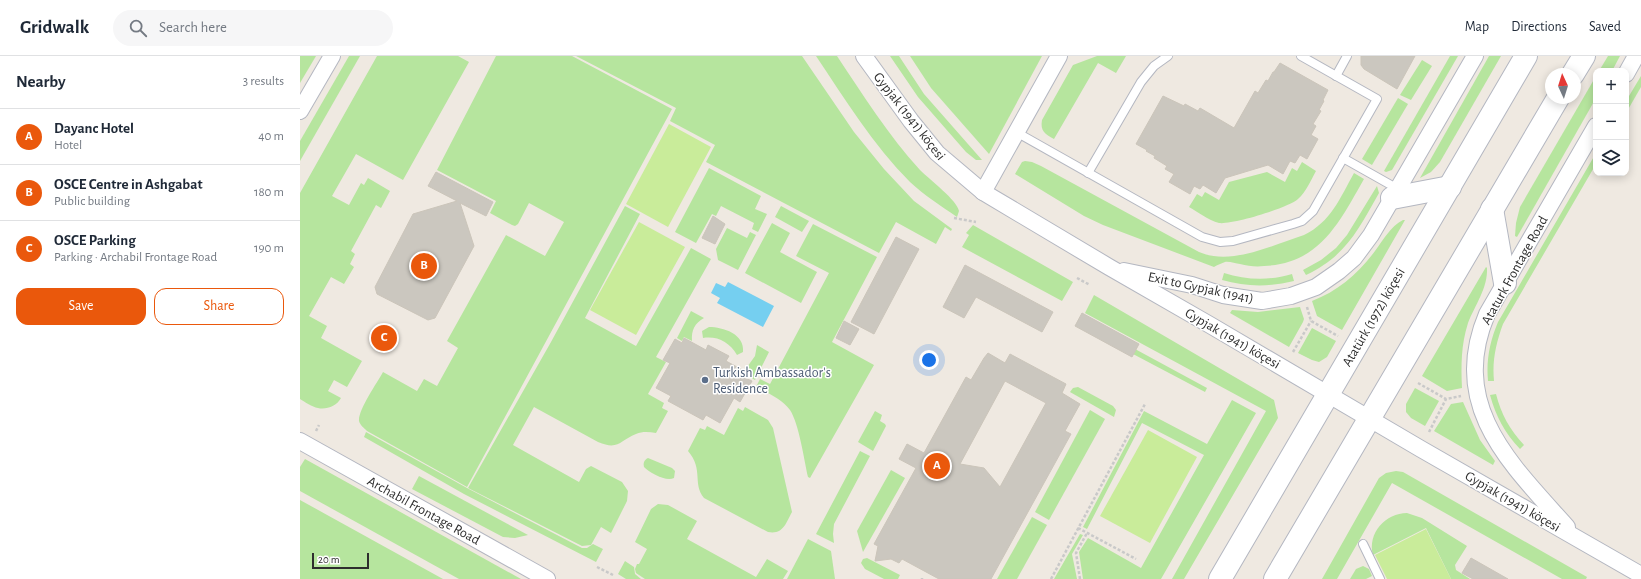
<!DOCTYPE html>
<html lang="en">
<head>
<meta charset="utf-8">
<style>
  body { margin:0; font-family:"Alegreya Sans",sans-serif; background:#f6f6f7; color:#1f2937 }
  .controls { position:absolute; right:12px; top:12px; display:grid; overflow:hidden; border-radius:8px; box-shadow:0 2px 10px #0003 }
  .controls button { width:36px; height:36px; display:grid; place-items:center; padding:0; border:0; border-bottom:1px solid #e0e1e3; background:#fff; color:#1f2937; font:20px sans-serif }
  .compass { position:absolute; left:1245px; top:12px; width:36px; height:36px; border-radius:50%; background:#fff; box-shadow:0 2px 10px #0003; rotate:356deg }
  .scale { position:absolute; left:12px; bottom:10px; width:57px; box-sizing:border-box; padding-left:4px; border:2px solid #2e2e2e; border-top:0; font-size:11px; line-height:14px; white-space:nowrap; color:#2e2e2e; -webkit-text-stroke:3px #fff; paint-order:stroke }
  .you { position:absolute; left:629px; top:304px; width:14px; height:14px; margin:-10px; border:3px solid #fff; border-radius:50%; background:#1a73e8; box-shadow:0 0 0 6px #1a73e833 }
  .badge { display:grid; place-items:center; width:26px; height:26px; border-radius:50%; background:#ea580c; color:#fff; font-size:13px; font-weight:700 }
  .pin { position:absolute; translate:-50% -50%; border:2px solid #fff; box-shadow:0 1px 4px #0006 }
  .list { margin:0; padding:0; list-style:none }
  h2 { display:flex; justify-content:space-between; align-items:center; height:52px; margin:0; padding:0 16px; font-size:17px }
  h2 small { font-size:13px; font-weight:400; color:#747a83 }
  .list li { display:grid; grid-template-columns:26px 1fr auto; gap:12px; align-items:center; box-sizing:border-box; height:56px; padding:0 16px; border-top:1px solid #e0e1e3 }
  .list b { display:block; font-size:15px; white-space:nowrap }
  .list p { margin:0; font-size:13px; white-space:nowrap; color:#747a83 }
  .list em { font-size:13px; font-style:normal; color:#747a83 }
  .actions { display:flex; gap:8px; padding:12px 16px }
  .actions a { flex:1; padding:9px 0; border:1px solid #ea580c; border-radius:12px; text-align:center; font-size:14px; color:#ea580c }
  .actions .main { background:#ea580c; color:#fff }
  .icon { flex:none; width:22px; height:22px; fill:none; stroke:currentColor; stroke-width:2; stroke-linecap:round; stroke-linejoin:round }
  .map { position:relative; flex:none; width:1341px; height:523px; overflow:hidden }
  header { display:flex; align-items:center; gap:24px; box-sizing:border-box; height:56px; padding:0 20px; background:#fff; border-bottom:1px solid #e0e1e3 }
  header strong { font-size:19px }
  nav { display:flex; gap:22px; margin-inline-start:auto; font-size:14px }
  .search { width:280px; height:36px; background:#f6f6f7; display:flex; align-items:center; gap:10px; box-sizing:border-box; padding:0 14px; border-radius:22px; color:#747a83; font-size:15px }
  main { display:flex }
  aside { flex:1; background:#fff }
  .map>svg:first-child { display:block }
  .green { fill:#b6e59e }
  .pitch { fill:#c9ec9a }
  .water { fill:#75cff0 }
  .building { fill:#cbc7bf; stroke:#cbc5ba; fill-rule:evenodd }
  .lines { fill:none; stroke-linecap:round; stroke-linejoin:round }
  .service-casing { stroke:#b4b7c1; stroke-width:10 }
  .minor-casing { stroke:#b4b7c1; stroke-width:18 }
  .secondary-casing { stroke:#b4b7c1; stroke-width:24 }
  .path { stroke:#c9c9c9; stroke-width:2.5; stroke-dasharray:3 2; stroke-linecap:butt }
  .service { stroke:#fff; stroke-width:8 }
  .minor { stroke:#fff; stroke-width:16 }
  .secondary { stroke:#fff; stroke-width:22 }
  .service-dot { fill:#5c6f8a; stroke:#fff; stroke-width:1.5 }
  .labels { text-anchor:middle; stroke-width:3; stroke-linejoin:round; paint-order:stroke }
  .street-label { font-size:14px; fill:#2e2e2e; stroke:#fff }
  .service-label { font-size:14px; fill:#4e5e75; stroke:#fff; text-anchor:start }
</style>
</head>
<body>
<header>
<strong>Gridwalk</strong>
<div class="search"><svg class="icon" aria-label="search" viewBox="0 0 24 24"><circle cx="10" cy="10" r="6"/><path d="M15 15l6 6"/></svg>Search here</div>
<nav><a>Map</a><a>Directions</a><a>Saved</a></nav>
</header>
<main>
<aside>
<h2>Nearby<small>3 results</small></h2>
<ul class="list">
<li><span class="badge">A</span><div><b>Dayanc Hotel</b><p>Hotel</p></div><em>40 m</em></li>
<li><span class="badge">B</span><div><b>OSCE Centre in Ashgabat</b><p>Public building</p></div><em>180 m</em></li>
<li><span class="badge">C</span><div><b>OSCE Parking</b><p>Parking · Archabil Frontage Road</p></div><em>190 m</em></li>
</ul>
<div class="actions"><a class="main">Save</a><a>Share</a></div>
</aside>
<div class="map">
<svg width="1341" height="523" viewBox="0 0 1341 523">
  <rect width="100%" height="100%" fill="#efe9e1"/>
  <g class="green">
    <path d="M0,0H16L0,27Z"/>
    <path d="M49,0H60L0,105V85Z"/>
    <path d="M77,0H158L169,6L103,124L56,98L32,140L49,149L61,127L64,129L68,122L90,135L81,152L76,149L51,195L55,198L50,208L54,211L44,228L31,221L9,260L27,270L21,282L62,305L47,331L34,324L28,335L41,342C37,350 26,354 18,352C12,351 5,346 0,343V137Z"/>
    <path d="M196,0H272L372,53L167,431L67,375C64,372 60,369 59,365C58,354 77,327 83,316L117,335L124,323L137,330L158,292L147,285L206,179L245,200L264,166L229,147L218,168L215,170L212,169L190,157L196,145L137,114Z"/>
    <path d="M276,0H502L554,76L584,113L614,145L652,173L651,175L645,171L636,188L596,166L579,197L406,106L415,89L370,65L376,52Z"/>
    <path d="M516,0H537C563,39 588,79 620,114C630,124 657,144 659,155L657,161C641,150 624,139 610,126C573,89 545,43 516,0Z"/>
    <path d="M590,0H599L624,38L682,104H676L666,96L618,41Z"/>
    <path d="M610,0H742L689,98L631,32Z"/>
    <path d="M797,0H826L816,17L798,7L754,83C745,78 740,75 742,64L773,9Z"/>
    <path d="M1150,0H1158L1092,114L1086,116L1084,115Z"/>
    <path d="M1189,0H1201L1140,106L1131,116L1120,122Z"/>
    <path d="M1308,0H1320L1312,15H1299Z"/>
    <path d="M1122,4L1132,10L1111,44L1100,39Z"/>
    <path d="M1296,20V42L1217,181L1215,180L1216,167L1220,151Z"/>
    <path d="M1341,20V31L1326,57V45Z"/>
    <path d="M1098,42L1108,48L1072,109L1062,103Z"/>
    <path d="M1296,97V108L1203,268C1196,287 1192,305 1194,325H1188C1186,304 1190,285 1198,266Z"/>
    <path d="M725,105L732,106L741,110L899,196C931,210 973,189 1004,179C1031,166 1040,142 1054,117L1064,123C1040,165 1020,208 964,210C956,211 948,210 940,208C936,208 929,205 925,206C922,207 917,209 914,211L803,169L784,160L715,118L722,106Z"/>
    <path d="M1002,106L1016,115C1011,124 1006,136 998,143C988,152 932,169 919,167C908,164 898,156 889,151L897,138L902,141L905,136L919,144L929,126L967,116L985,126L992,112L997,115Z"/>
    <path d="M409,112L461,140L455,153L467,158L458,176L452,173L454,167L421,150L416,160L412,158L396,187L375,176Z"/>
    <path d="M1077,130L1079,137C1058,174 1046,200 1006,219L1003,214L1021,204L1036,192L1047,179Z"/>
    <path d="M325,150L340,158L285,262L336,290L391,192L411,203L356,301L366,306L348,338L364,347L362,352L368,355L356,377C349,376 343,375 336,378C320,384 319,395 298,386L234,351L213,389L279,426L286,413L291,410L322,426L328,435L327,445L311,477L301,471L291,489L282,490L168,432L251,286Z"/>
    <path d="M481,150L509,165L502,176L475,161Z"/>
    <path d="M1103,164H1105L1042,274L1017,260L1012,245C1038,235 1058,218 1075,195C1084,183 1090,171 1103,164Z"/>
    <path d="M472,167L490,177L480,196L517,216L501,247L445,217Z"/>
    <path d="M513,168L577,201L532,286L574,309L510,422L508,421C504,403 499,368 490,354C482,343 468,337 456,331L460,323L470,328L529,217L496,200Z"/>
    <path d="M673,169L773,226L762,245L662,191L669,179L666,177Z"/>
    <path d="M427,172L447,182L450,176L456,179L438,214L418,204L416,193Z"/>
    <path d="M1186,211L1187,212C1188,232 1175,249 1168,267C1161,289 1161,309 1162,332L1147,335L1122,320Z"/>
    <path d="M924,217C946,224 969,225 992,218L994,225C970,231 946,231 922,224Z"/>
    <path d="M794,239L974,344L978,362L884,523H872L966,355L785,257Z"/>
    <path d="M1000,251L1004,263L1003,266L989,291L930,257L932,254L958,256Z"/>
    <path d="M391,255L404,262C395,267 391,274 392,285L384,281L382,285L377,282Z"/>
    <path d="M409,271C423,271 445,278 443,296L437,299C429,286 418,280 403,282L402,275Z"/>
    <path d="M1012,272L1036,285L1027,301L1019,306L1012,304L998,297Z"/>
    <path d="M457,289L469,296L455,324L448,320L449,317L445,314L455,300Z"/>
    <path d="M835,293L907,332L905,336L833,298Z"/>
    <path d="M778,331L813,350L816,354L814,361L770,336L773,332Z"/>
    <path d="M1115,332L1139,345L1125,370L1111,362L1106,356V348Z"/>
    <path d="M1196,338C1201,358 1210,374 1224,389L1220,393C1205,377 1196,361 1190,339Z"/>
    <path d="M932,344L956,357L861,523H783L779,496L788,482L841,512L904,399L842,367L787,473L783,471L844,355L907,388Z"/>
    <path d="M1163,346L1180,384L1195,405L1193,409L1134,375L1151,348Z"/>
    <path d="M445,351L468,364L473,372L492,456C486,467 483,479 468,476L404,442C392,427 404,414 388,395L400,372L405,374L407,370L424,379L438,352L443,355Z"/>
    <path d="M790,354L805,363L749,464L735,456Z"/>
    <path d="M575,355L582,359L580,365L585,368L586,370L573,395L558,386Z"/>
    <path d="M66,376L167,432L282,492H287L293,488L303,493L296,506L164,438L64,381Z"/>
    <path d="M560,395L570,400L534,468L533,478L534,487L516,478Z"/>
    <path d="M348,402L372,412L375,415L374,422C366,426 350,417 344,411C343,407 344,404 348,402Z"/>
    <path d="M5,403L221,523H159L0,435V411Z"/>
    <path d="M591,414L605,422L563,496L557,475Z"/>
    <path d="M1096,415L1103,416L1287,521L1286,523H1262L1092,427L1037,523H1022L1079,422L1086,417Z"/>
    <path d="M119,420L228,479L215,482L203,481L112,433Z"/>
    <path d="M0,444L143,523H0Z"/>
    <path d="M358,448L368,449L397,465L387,483L456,521L467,503L488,515L483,523H345L336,517L335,513L337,508H339L347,493L335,486L351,453Z"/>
    <path d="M1107,457L1122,462L1167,490L1155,509L1156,514L1170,523H1151L1126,472L1073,499C1067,477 1086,457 1107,457Z"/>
    <path d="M732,461L747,469L717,523H697Z"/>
    <path d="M780,478L783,479L772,498L777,523H754Z"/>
    <path d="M508,483L531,495L535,523H487Z"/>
    <path d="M567,502L600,519L598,523H584L565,513L561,507L563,503Z"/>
    <path d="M325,505L334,511L335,518L341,523H326L318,518Z"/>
    <path d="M1063,510L1069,513L1072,520L1066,523H1050L1056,513Z"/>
  </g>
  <g class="pitch">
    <path d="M369,68L411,91L368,171L326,148Z"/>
    <path d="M339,166L385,191L336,279L290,254Z"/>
    <path d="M848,374L897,401L850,487L800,460Z"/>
    <path d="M1126,473L1151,523H1087L1075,499Z"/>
  </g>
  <path class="water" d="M428,226L474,250L463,271L417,247L420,242L411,237L416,227L425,231Z"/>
  <g class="building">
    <path d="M1061,0H1115L1097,33L1064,13L1061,9Z"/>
    <path d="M980,7L1028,34L1023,44L1024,45L1019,54L1021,55L1013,68L1016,70L1011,79L1018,83L1007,103L1000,99L995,107L990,105L983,118L968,109L925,122L916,137L903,129L900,133L894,130L890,138L869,126L874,118L865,113L867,110L854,102L855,100L846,95L847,94L836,88L863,40L884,50L885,48L898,55L900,52L934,72L955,35L958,37L966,24L968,25L973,16H974Z"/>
    <path d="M136,116L193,146L186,160L160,147L174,190L135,262L128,264L77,238L75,231L113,158L157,145L128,130Z"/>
    <path d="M413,160L425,168L415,188L402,182Z"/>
    <path d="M596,181L619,193L574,278L551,266Z"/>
    <path d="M665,209L753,256L742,276L676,241L664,262L643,251Z"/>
    <path d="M782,257L839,288L832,301L775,270Z"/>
    <path d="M544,265L559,273L550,289L536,282Z"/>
    <path d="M384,282L406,294L408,289L429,300L426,305L448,317L445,322L452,325L440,346L434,342L420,367L406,359L403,364L368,345L371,340L356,332L370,307L363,304L375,283L382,287Z"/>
    <path d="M688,297L705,307L710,298L766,328L762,337L780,348L765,375L771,378L691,523H639L602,503L599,507L591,503L575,505L578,490L574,488L616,412L599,403L607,388L624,397L666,321L671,324L684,302ZM705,325L746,347L700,431L684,412L660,408Z"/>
    <path d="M1171,502L1208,523H1173L1162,517Z"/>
  </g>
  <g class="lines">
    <g class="service-casing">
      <g id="service">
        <path d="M1036,20L1047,0"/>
        <path d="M716,76L902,181L920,186L933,185L993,168L1002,165L1013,155L1077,43L1001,0"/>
        <path d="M1043,102L1098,133"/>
        <path d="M788,117L841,26L854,10L868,0"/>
        <path d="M1063,488L1080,523"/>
      </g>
    </g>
    <g class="minor-casing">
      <g id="minor">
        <path d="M564,0L611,65L637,97L683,136L809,211L910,269L1121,393L1341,519"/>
        <path d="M1326,18L1336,0"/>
        <path d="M0,55L32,0"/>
        <path d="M683,136L759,0"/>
        <path d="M824,215L892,229L923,239L962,245L991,240L1016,231L1039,215L1054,202L1071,179L1175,0"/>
        <path d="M0,385L247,523"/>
        <path d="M1267,471C1210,407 1148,350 1187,258L1296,70"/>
      </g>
    </g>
    <g class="secondary-casing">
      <g id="secondary">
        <path d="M1273,18L1284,0"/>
        <path d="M1092,142L1150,131"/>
        <path d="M1192,153L1205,227"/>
        <path d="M920,523L1226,0"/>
        <path d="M975,523L1258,42"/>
      </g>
    </g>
    <g class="path">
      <path d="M654,162L676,166"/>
      <path d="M777,222L790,229"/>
      <path d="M1007,251L1011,265L1038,280"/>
      <path d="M993,296L1011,265"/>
      <path d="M1118,327L1146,343L1161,340"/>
      <path d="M16,375L19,369"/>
      <path d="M1129,376L1146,343"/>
      <path d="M778,472L836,503"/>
      <path d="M297,511L313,519"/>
      <path d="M622,523V522"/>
      <path d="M751,523L845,348"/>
      <path d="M780,523L776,497L787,477"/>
    </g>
    <use href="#service" class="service"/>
    <use href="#minor" class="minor"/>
    <use href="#secondary" class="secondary"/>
  </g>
  <circle class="service-dot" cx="405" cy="324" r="4"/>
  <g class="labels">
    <g class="street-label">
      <text transform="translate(610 60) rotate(52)" y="5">Gypjak (1941) köçesi</text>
      <text transform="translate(1214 214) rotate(-61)" y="5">Ataturk Frontage Road</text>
      <text transform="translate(901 231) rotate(12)" y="5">Exit to Gypjak (1941)</text>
      <text transform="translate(1073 261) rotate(-60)" y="5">Atatürk (1972) köçesi</text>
      <text transform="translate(933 282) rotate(30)" y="5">Gypjak (1941) köçesi</text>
      <text transform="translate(1213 445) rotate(30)" y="5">Gypjak (1941) köçesi</text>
      <text transform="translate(124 454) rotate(29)" y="5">Archabil Frontage Road</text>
    </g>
    <g class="service-label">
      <text x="413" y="321">Turkish Ambassador's<tspan x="413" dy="16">Residence</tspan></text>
    </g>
  </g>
</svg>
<div class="controls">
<button>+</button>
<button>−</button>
<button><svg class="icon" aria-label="layers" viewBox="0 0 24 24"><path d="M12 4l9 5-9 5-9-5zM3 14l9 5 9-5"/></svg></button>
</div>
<svg class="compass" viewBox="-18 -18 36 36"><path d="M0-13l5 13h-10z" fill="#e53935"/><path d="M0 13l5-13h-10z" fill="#747a83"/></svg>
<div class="scale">20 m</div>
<div class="you"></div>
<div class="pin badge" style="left:637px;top:410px">A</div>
<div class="pin badge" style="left:124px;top:210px">B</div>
<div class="pin badge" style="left:84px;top:282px">C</div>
</div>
</main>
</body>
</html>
